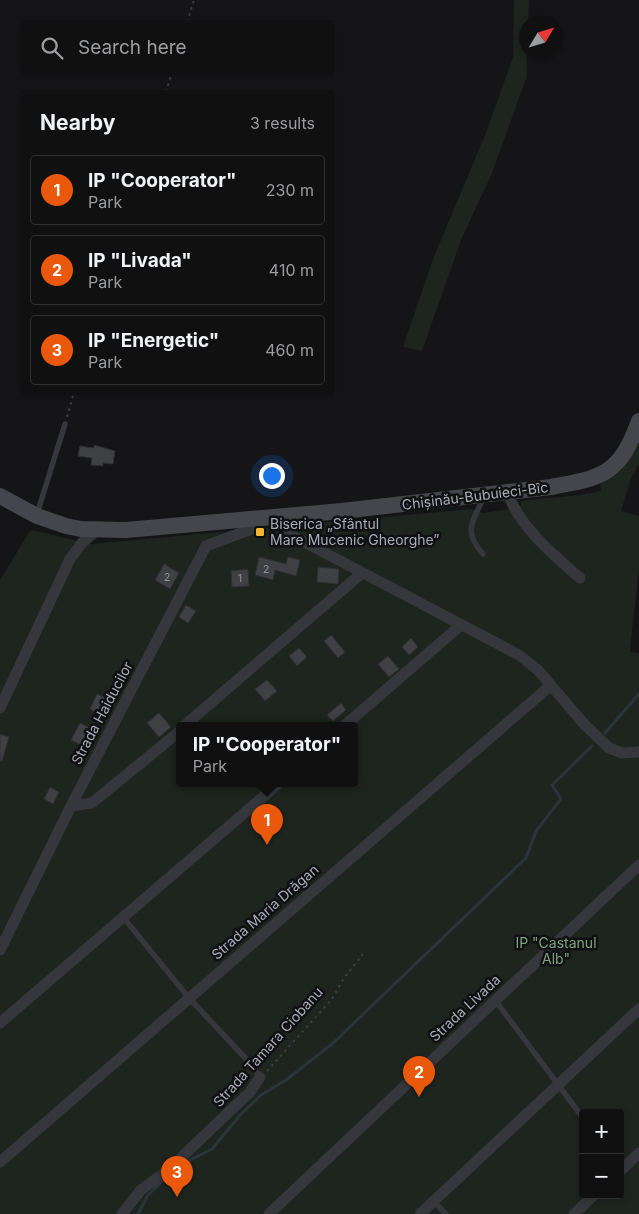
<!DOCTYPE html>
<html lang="en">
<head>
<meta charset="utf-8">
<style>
  body { margin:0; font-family:Inter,sans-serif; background:#1e1e1f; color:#f1f3f6 }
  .controls { position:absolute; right:15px; bottom:15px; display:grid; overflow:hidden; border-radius:5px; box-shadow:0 2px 8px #0003 }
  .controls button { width:45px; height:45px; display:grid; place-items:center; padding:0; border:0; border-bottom:1px solid #303031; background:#101011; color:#f1f3f6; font:25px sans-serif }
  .compass { position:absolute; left:519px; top:15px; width:45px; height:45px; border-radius:50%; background:#101011; box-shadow:0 2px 8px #0003; rotate:52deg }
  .you { position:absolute; left:271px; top:475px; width:18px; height:18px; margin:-12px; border:4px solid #fff; border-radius:50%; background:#1a73e8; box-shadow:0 0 0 8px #1a73e833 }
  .badge { display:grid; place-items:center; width:32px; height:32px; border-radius:50%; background:#ea580c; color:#fff; font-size:16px; font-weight:700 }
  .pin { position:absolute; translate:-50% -41px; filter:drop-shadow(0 1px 2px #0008) }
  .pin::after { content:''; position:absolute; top:26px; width:18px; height:15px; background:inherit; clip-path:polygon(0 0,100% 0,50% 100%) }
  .popup { position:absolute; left:176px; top:722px; width:182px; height:65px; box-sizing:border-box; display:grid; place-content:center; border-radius:5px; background:#101011; filter:drop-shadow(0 1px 4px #0005); font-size:16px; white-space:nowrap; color:#9c9d9f }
  .popup b { font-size:19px; color:#f1f3f6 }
  .popup::after { content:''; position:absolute; left:50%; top:100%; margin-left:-10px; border:10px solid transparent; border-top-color:#101011 }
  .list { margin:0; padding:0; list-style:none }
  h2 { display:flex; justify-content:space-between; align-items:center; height:65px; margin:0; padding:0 20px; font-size:21px }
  h2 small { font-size:16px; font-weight:400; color:#9c9d9f }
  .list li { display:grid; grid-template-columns:32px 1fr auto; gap:15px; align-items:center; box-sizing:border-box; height:70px; margin:0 10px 10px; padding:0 10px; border:1px solid #303031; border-radius:5px }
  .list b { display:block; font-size:19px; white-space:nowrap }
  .list p { margin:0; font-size:16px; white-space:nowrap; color:#9c9d9f }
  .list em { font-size:16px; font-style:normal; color:#9c9d9f }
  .icon { flex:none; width:28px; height:28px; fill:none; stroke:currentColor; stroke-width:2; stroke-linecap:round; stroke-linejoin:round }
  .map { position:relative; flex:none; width:639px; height:1214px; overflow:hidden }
  .search { position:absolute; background:#101011; box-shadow:0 2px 8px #0003; left:20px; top:20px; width:315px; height:55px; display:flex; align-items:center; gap:12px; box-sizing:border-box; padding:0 18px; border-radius:5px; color:#9c9d9f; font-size:19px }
  .panel { position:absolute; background:#101011; box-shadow:0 2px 8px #0003; left:20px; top:90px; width:315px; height:305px; border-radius:5px }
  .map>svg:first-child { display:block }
  .green { fill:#1d251e; fill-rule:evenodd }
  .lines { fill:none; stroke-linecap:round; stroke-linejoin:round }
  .stream { stroke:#2b343b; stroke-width:3 }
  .building { fill:#3f4044; stroke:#2f2f33 }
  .path { stroke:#3c3e43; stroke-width:2; stroke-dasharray:2.5 4; stroke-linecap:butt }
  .lane { stroke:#36373c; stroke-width:5.5 }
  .street { stroke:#36373c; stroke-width:11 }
  .secondary { stroke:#44464c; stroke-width:16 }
  .poi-dot { fill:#f5b630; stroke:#101012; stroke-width:2 }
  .labels { text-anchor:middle; stroke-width:5; stroke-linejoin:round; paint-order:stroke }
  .number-label { font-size:11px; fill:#8d919b }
  .street-label { font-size:14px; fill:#a7acb8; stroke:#101012 }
  .poi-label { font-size:14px; fill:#a7acb8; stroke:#101012; text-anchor:start }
  .park-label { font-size:14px; fill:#7ea381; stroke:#101012 }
</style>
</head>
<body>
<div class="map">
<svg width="639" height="1214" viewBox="0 0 639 1214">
  <rect width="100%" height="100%" fill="#151517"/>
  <g class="green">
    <path d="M514,0H529L528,22H526L527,76L492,173L461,240L422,351L403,347L433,259L486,133L513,57Z"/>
    <path d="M639,444V464L631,478L621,511L639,516V567L630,651L639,654V1214H0V580L28,534L32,530L91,544L471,509L483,513L509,509L511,512L520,508L522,501C549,497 576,497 601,491L600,484L621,470ZM180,726H354V784H180ZM583,1113H620V1195H583Z"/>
  </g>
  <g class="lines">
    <g class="stream">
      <path d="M605,733L639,694"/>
      <path d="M182,1164L212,1149L241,1114L261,1095L286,1080L332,1044L526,858L536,831L561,799L552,785L592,746"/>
      <path d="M138,1214L148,1195L166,1178"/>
    </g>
  </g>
  <g class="building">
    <path d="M94,445L115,451L113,464L103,463V466L91,465L92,458L78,456L80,446L94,448Z"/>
    <path d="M259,557L286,564L288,557L300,560L296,576L275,570L273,580L255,575Z"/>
    <path d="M164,564L179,573L170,589L155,580Z"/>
    <path d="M318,567L339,569L338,584L317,582Z"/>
    <path d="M248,569L249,586L232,587L231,571Z"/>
    <path d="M186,605L196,611L188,623L179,617Z"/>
    <path d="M331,635L345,652L338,658L324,641Z"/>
    <path d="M411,638L418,647L409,655L402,647Z"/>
    <path d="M299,648L307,657L297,666L289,656Z"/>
    <path d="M388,656L399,669L389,677L378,664Z"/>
    <path d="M267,680L277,691L265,701L255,689Z"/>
    <path d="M97,694L115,703L107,718L90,709Z"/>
    <path d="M341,703L346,710L333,721L327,715Z"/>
    <path d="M159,713L171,727L159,737L147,723Z"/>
    <path d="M80,723L96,731L87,748L71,740Z"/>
    <path d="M0,734L9,737L2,761H0Z"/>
    <path d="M50,787L59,792L53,804L44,799Z"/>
  </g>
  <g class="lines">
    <g class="path">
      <path d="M187,22L194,0"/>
      <path d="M166,92L172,72"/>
      <path d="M67,417L74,392"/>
      <path d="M267,1071L332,999L344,978L363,954"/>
    </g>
    <g class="lane">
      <path d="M37,514L65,424"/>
      <path d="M483,554C462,530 473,523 484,496"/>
      <path d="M123,917L189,998L249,1062L260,1077"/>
      <path d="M495,1000L583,1118"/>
      <path d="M434,1202L446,1214"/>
    </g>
    <g class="street">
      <path d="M507,492C520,527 551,553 580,578"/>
      <path d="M280,517L291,535L519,655L538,670L584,724L609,748L622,753L639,752"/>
      <path d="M0,708L70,559L82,543L97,530"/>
      <path d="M184,726L362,573"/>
      <path d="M344,726L461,625"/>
      <path d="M71,806L92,803L180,731"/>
      <path d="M0,950L71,806L206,546L254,528L260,520"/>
      <path d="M0,1023L278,784"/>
      <path d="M0,1162L550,686"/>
      <path d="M620,1171L639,1153"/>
      <path d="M122,1214L141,1190L167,1171L250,1092L260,1077"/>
      <path d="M269,1214L639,865"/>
      <path d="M420,1214L639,1009"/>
      <path d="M574,1214L594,1195"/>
    </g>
    <path class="secondary" d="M0,496L37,516L66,526L81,529L126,530L342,511L551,487C603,478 620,474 639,421"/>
  </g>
  <rect class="poi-dot" x="255" y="527" width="10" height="10" rx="2.5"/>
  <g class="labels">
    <g class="number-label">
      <text x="266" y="573">2</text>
      <text x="167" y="581">2</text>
      <text x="240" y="582">1</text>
    </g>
    <g class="street-label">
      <text transform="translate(475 496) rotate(-7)" y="5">Chișinău-Bubuieci-Bîc</text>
      <text transform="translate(102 713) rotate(-62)" y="5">Strada Haiducilor</text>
      <text transform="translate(265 912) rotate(-41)" y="5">Strada Maria Drăgan</text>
      <text transform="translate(465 1008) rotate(-43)" y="5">Strada Livada</text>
      <text transform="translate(268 1047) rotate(-48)" y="5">Strada Tamara Ciobanu</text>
    </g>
    <g class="poi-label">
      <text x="270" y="529">Biserica „Sfântul<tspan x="270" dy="16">Mare Mucenic Gheorghe”</tspan></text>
    </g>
    <g class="park-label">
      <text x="556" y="948">IP "Castanul<tspan x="556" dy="16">Alb"</tspan></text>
    </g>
  </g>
</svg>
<div class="controls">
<button>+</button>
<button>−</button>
</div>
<svg class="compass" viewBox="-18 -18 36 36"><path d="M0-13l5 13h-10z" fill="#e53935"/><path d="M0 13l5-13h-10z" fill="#9c9d9f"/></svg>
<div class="you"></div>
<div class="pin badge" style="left:267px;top:845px">1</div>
<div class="popup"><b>IP &quot;Cooperator&quot;</b>Park</div>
<div class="pin badge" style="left:419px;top:1097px">2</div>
<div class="pin badge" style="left:177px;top:1197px">3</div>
<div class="search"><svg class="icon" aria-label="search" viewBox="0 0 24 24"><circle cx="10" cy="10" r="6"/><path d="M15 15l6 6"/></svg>Search here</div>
<section class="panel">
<h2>Nearby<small>3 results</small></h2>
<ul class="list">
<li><span class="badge">1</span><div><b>IP &quot;Cooperator&quot;</b><p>Park</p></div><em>230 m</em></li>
<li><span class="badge">2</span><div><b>IP &quot;Livada&quot;</b><p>Park</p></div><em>410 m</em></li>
<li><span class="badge">3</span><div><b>IP &quot;Energetic&quot;</b><p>Park</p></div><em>460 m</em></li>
</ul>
</section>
</div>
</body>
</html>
